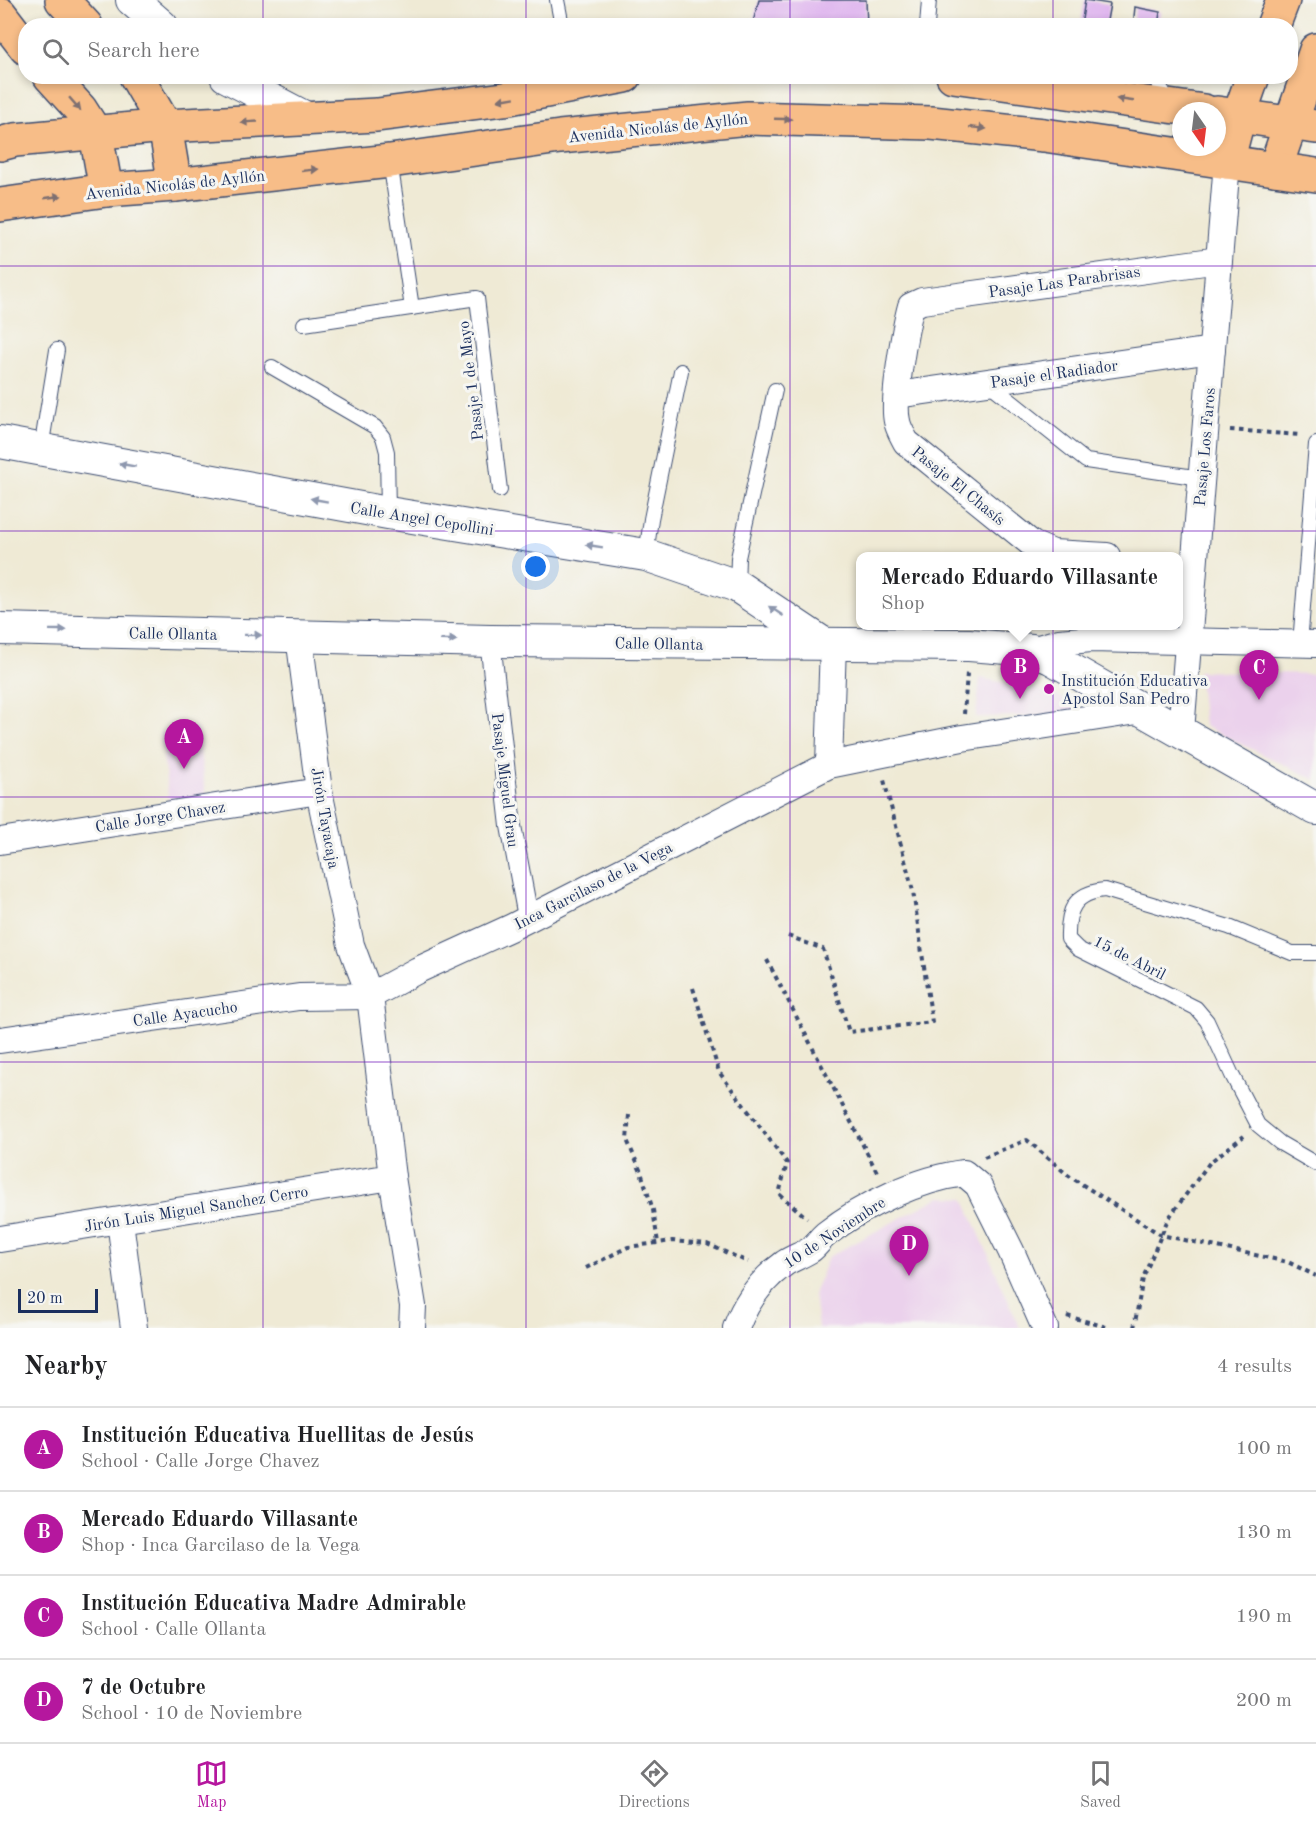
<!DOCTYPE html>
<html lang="en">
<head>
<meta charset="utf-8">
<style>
  body { margin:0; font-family:"Old Standard TT",serif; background:#f2f2f2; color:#202124 }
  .compass { position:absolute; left:1172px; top:102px; width:54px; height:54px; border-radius:50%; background:#fff; box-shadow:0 3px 9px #0003; rotate:166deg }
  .scale { position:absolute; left:18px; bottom:15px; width:80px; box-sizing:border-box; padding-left:6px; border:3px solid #1b2f5e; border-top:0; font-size:16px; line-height:21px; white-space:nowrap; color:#1b2f5e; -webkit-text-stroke:4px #f6f6f2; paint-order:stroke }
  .you { position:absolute; left:536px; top:567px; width:21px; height:21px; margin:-15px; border:4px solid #fff; border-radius:50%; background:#1a73e8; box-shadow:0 0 0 9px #1a73e833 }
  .badge { display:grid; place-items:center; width:39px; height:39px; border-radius:50%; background:#b5179e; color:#fff; font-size:20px; font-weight:700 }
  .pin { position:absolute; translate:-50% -50px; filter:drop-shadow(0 2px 3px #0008) }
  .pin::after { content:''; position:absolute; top:32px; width:21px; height:18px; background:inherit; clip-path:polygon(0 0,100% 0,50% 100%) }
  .popup { position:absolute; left:856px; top:552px; width:327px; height:78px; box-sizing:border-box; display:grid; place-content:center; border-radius:12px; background:#fff; filter:drop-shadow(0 2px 4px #0005); font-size:20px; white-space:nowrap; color:#757577 }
  .popup b { font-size:22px; color:#202124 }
  .popup::after { content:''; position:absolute; left:50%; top:100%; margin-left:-12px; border:12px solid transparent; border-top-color:#fff }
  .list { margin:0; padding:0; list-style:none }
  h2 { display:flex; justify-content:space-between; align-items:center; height:78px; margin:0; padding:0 24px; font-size:26px }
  h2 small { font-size:20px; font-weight:400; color:#757577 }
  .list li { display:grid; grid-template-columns:39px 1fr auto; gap:18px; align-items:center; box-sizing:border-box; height:84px; padding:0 24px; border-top:2px solid #e0e0e0 }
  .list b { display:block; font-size:22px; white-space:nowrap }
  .list p { margin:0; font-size:20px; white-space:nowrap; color:#757577 }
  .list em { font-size:20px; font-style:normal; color:#757577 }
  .icon { flex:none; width:33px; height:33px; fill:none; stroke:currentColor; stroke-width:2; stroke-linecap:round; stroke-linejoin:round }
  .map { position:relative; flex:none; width:1316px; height:1328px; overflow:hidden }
  .search { position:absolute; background:#fff; box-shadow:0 3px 9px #0003; left:18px; right:18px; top:18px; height:66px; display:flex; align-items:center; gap:15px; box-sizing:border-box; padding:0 21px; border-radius:24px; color:#757577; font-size:22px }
  .sheet { height:414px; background:#fff }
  nav { display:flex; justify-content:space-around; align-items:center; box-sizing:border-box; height:84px; border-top:2px solid #e0e0e0; background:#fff; font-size:16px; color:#757577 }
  nav a { display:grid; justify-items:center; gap:3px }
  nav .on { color:#b5179e }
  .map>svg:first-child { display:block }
  .built { fill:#ebd1ec }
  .building { fill:#ddafee }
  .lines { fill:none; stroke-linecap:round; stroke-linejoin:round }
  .service-casing { stroke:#3b4b70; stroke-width:16 }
  .pedestrian-casing { stroke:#3b4b70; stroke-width:22 }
  .minor-casing { stroke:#3b4b70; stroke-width:28 }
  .tertiary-casing { stroke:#3b4b70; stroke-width:34 }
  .primary-casing { stroke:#3b4b70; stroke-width:36 }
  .path { stroke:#3b4b70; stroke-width:4; stroke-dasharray:4.5 4.5; stroke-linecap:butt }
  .service { stroke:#fff; stroke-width:14 }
  .pedestrian { stroke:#fff; stroke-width:20 }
  .minor { stroke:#fff; stroke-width:26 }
  .tertiary { stroke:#fff; stroke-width:32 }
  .primary { stroke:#f7bd88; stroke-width:33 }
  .oneway { fill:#7e6f71 }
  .oneway2 { fill:#8d97ae }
  .grid { fill:none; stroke:#7b2cbf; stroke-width:1.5; stroke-opacity:0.55 }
  .poi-dot { fill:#b5179e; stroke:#f6f6f2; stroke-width:2 }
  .labels { text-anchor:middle; stroke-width:6; stroke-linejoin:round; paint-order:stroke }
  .street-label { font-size:16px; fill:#1b2f5e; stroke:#f6f6f2 }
  .poi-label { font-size:16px; fill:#1b2f5e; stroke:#f6f6f2; text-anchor:start }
</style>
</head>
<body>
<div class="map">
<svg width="1316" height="1328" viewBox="0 0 1316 1328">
  <rect width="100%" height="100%" fill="#f6f6f2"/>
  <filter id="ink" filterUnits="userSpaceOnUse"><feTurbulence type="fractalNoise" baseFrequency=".0167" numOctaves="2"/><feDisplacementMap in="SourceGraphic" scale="12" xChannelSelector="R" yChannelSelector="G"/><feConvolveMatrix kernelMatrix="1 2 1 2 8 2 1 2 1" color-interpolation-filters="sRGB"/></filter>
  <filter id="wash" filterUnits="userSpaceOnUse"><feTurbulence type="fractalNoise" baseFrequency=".008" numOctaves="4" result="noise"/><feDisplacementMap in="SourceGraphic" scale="24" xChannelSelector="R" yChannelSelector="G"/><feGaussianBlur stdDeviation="1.35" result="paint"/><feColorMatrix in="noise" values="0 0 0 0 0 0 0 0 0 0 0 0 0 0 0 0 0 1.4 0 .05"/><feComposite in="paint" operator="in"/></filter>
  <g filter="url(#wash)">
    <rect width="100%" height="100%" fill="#efead5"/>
    <g class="built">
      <path d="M1198,671L1316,674V780L1204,726Z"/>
      <path d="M980,678L1050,692L1077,706L1072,715L976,717Z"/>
      <path d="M197,728L207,805L170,810L160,732Z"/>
      <path d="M940,1197L964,1198L1020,1328H818L814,1294L828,1257Z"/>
    </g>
    <g id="blocks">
      <g class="building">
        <path d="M759,0H866L867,26H752Z"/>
        <path d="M1085,0L1110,4L1106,26H1081Z"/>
        <path d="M1135,7L1160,12L1158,26H1133Z"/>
      </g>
    </g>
  </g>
  <g filter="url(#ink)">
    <use href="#blocks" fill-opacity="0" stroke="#3b4b70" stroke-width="1.5"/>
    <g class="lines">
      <g class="service-casing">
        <g id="service">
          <path d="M557,0L562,26"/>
          <path d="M927,26L929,0"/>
          <path d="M1154,76L1170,104"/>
          <path d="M390,161L412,308"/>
          <path d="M304,324L477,298L500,490"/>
          <path d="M272,367L375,427L383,437L387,452L388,513"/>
          <path d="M987,382L1086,461L1201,478"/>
          <path d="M41,449L57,350"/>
          <path d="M646,555L651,519L681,371"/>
          <path d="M737,586L738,558L775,390"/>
          <path d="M1300,644L1316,444"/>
          <path d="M1316,953H1292L1229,927L1105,890C1074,893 1067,910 1068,939L1078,949L1196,1008L1207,1021L1232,1075L1258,1125L1280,1143L1316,1164"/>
        </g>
      </g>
      <g class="pedestrian-casing">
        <path id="pedestrian" d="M490,641L511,826L528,917"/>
      </g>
      <g class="minor-casing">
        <g id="minor">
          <path d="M897,395L1212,350"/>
          <path d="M1107,556L1053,553L1032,544L906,442C903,436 898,428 897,421C892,401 905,328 911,306L922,301L1219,260"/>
          <path d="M1032,650L1059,642L1091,639L1316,644"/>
          <path d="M1181,731L1227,162"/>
          <path d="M829,765L833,644"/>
          <path d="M0,841L319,791"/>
          <path d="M0,1040L299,997L370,996L351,945L319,791L299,636"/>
          <path d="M120,1221L134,1328"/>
          <path d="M0,1239L392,1177"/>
          <path d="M412,1328L413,1306L392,1177L370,996L418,970L512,927L628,868L829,765L962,738L1144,710"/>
          <path d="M736,1328C746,1301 761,1280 785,1263C793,1258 802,1255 810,1250C816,1246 820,1239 826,1234C863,1205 918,1179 964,1173L978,1185L1011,1251L1045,1328"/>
        </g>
      </g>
      <g class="tertiary-casing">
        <g id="tertiary">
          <path d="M132,0L162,26"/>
          <path d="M226,76L308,119"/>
          <path d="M0,442L388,513L646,555L737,586L824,644"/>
          <path d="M0,629L490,641L969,645L1032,650L1051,658L1316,809"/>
        </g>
      </g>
      <g class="primary-casing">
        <g id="primary">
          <path d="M62,0L86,26"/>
          <path d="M0,14L26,48"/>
          <path d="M1273,26L1283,0"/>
          <path d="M50,76L80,109L96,134L106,190"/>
          <path d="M136,76L165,126L175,185"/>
          <path d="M953,76L1204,111"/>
          <path d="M1217,113L1316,127"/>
          <path d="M0,144L15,140L165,126L377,115L504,99L625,76"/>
          <path d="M1227,162L1239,116L1253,76"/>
          <path d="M1275,169L1316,50"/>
          <path d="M0,205L106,190L175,185L390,161L560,137L748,118L931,123L1044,135L1316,175"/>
        </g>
      </g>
      <g class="path">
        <path d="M1230,430L1300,435"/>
        <path d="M964,714L967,673"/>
        <path d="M788,936L823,949L849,1032L932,1022L913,891L884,780"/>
        <path d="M767,960L878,1174"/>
        <path d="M693,988L719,1072L787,1163L779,1194L807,1218"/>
        <path d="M629,1115L627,1140L641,1172L653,1210L658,1243"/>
        <path d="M984,1157L1027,1140L1069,1176L1161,1235L1288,1262L1316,1276"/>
        <path d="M586,1268L628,1247L672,1241L707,1244L748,1262"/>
        <path d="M1067,1316L1110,1328"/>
        <path d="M1134,1328L1143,1278L1168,1219L1210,1162L1244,1136"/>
      </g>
      <use href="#service" class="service"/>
      <use href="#pedestrian" class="pedestrian"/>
      <use href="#minor" class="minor"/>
      <use href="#tertiary" class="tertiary"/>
      <use href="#primary" class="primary"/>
    </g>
    <defs><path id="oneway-solid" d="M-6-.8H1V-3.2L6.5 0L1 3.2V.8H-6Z" transform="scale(1.5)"/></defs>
    <g class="oneway">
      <use href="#oneway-solid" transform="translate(506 99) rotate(170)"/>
      <use href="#oneway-solid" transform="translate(1125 100) rotate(-172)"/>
      <use href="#oneway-solid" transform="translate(75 104) rotate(49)"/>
      <use href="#oneway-solid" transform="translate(783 119) rotate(2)"/>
      <use href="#oneway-solid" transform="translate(249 122) rotate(177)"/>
      <use href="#oneway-solid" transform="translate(978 128) rotate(6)"/>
      <use href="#oneway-solid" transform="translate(310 170) rotate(-6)"/>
      <use href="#oneway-solid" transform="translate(53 197) rotate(-8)"/>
    </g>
    <g class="oneway2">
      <use href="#oneway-solid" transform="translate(127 465) rotate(-170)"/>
      <use href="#oneway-solid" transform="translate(319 500) rotate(-170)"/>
      <use href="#oneway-solid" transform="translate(594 546) rotate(-171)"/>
      <use href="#oneway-solid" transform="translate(776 611) rotate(-147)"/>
      <use href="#oneway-solid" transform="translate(58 630) rotate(1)"/>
      <use href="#oneway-solid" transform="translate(253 635) rotate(1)"/>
      <use href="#oneway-solid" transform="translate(448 640) rotate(2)"/>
    </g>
  </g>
  <path class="grid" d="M263,0V26M526,0V26M790,0V26M1053,0V26M263,76V1328M526,76V1328M790,76V1328M1053,76V1328M0,266H1316M0,531H1316M0,797H1316M0,1062H1316"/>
  <circle class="poi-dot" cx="1049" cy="689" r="6"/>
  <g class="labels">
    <g class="street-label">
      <text transform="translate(658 127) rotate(-6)" y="6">Avenida Nicolás de Ayllón</text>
      <text transform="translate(175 184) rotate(-6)" y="6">Avenida Nicolás de Ayllón</text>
      <text transform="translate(1064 281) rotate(-8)" y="6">Pasaje Las Parabrisas</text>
      <text transform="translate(1054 373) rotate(-8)" y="6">Pasaje el Radiador</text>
      <text transform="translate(470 381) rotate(-97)" y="6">Pasaje 1 de Mayo</text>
      <text transform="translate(1204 447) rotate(-85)" y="6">Pasaje Los Faros</text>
      <text transform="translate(959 485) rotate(39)" y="6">Pasaje El Chasís</text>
      <text transform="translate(422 518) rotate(9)" y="6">Calle Angel Cepollini</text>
      <text transform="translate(173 633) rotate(1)" y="6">Calle Ollanta</text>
      <text transform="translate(659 643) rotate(1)" y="6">Calle Ollanta</text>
      <text transform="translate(506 780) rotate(83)" y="6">Pasaje Miguel Grau</text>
      <text transform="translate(160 816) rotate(-9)" y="6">Calle Jorge Chavez</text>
      <text transform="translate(326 818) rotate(80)" y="6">Jirón Tayacaja</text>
      <text transform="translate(593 885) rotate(-27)" y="6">Inca Garcilaso de la Vega</text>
      <text transform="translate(1130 957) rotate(27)" y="6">15 de Abril</text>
      <text transform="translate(185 1013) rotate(-8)" y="6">Calle Ayacucho</text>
      <text transform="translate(196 1208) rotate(-9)" y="6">Jirón Luis Miguel Sanchez Cerro</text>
      <text transform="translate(834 1232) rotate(-33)" y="6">10 de Noviembre</text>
    </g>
    <g class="poi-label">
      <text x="1061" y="686">Institución Educativa<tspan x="1061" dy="18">Apostol San Pedro</tspan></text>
    </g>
  </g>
</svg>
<svg class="compass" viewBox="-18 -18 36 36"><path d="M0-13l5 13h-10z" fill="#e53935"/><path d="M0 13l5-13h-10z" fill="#757577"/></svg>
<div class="scale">20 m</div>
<div class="you"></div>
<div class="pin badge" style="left:184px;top:769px">A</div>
<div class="pin badge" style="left:1020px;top:699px">B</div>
<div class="popup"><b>Mercado Eduardo Villasante</b>Shop</div>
<div class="pin badge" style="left:1259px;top:700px">C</div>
<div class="pin badge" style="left:909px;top:1276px">D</div>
<div class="search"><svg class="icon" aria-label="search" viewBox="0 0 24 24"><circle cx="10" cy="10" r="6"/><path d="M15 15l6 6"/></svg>Search here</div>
</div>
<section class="sheet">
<h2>Nearby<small>4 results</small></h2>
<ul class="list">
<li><span class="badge">A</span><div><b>Institución Educativa Huellitas de Jesús</b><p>School · Calle Jorge Chavez</p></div><em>100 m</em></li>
<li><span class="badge">B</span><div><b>Mercado Eduardo Villasante</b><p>Shop · Inca Garcilaso de la Vega</p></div><em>130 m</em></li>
<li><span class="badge">C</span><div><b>Institución Educativa Madre Admirable</b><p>School · Calle Ollanta</p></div><em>190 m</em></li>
<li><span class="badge">D</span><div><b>7 de Octubre</b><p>School · 10 de Noviembre</p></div><em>200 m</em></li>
</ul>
</section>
<nav>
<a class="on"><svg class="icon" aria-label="map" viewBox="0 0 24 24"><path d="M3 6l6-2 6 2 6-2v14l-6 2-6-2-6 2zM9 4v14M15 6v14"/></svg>Map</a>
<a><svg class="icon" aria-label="directions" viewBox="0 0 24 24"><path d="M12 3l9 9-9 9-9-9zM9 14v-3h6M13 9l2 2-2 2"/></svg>Directions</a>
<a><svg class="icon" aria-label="saved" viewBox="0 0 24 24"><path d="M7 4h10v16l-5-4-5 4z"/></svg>Saved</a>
</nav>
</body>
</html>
